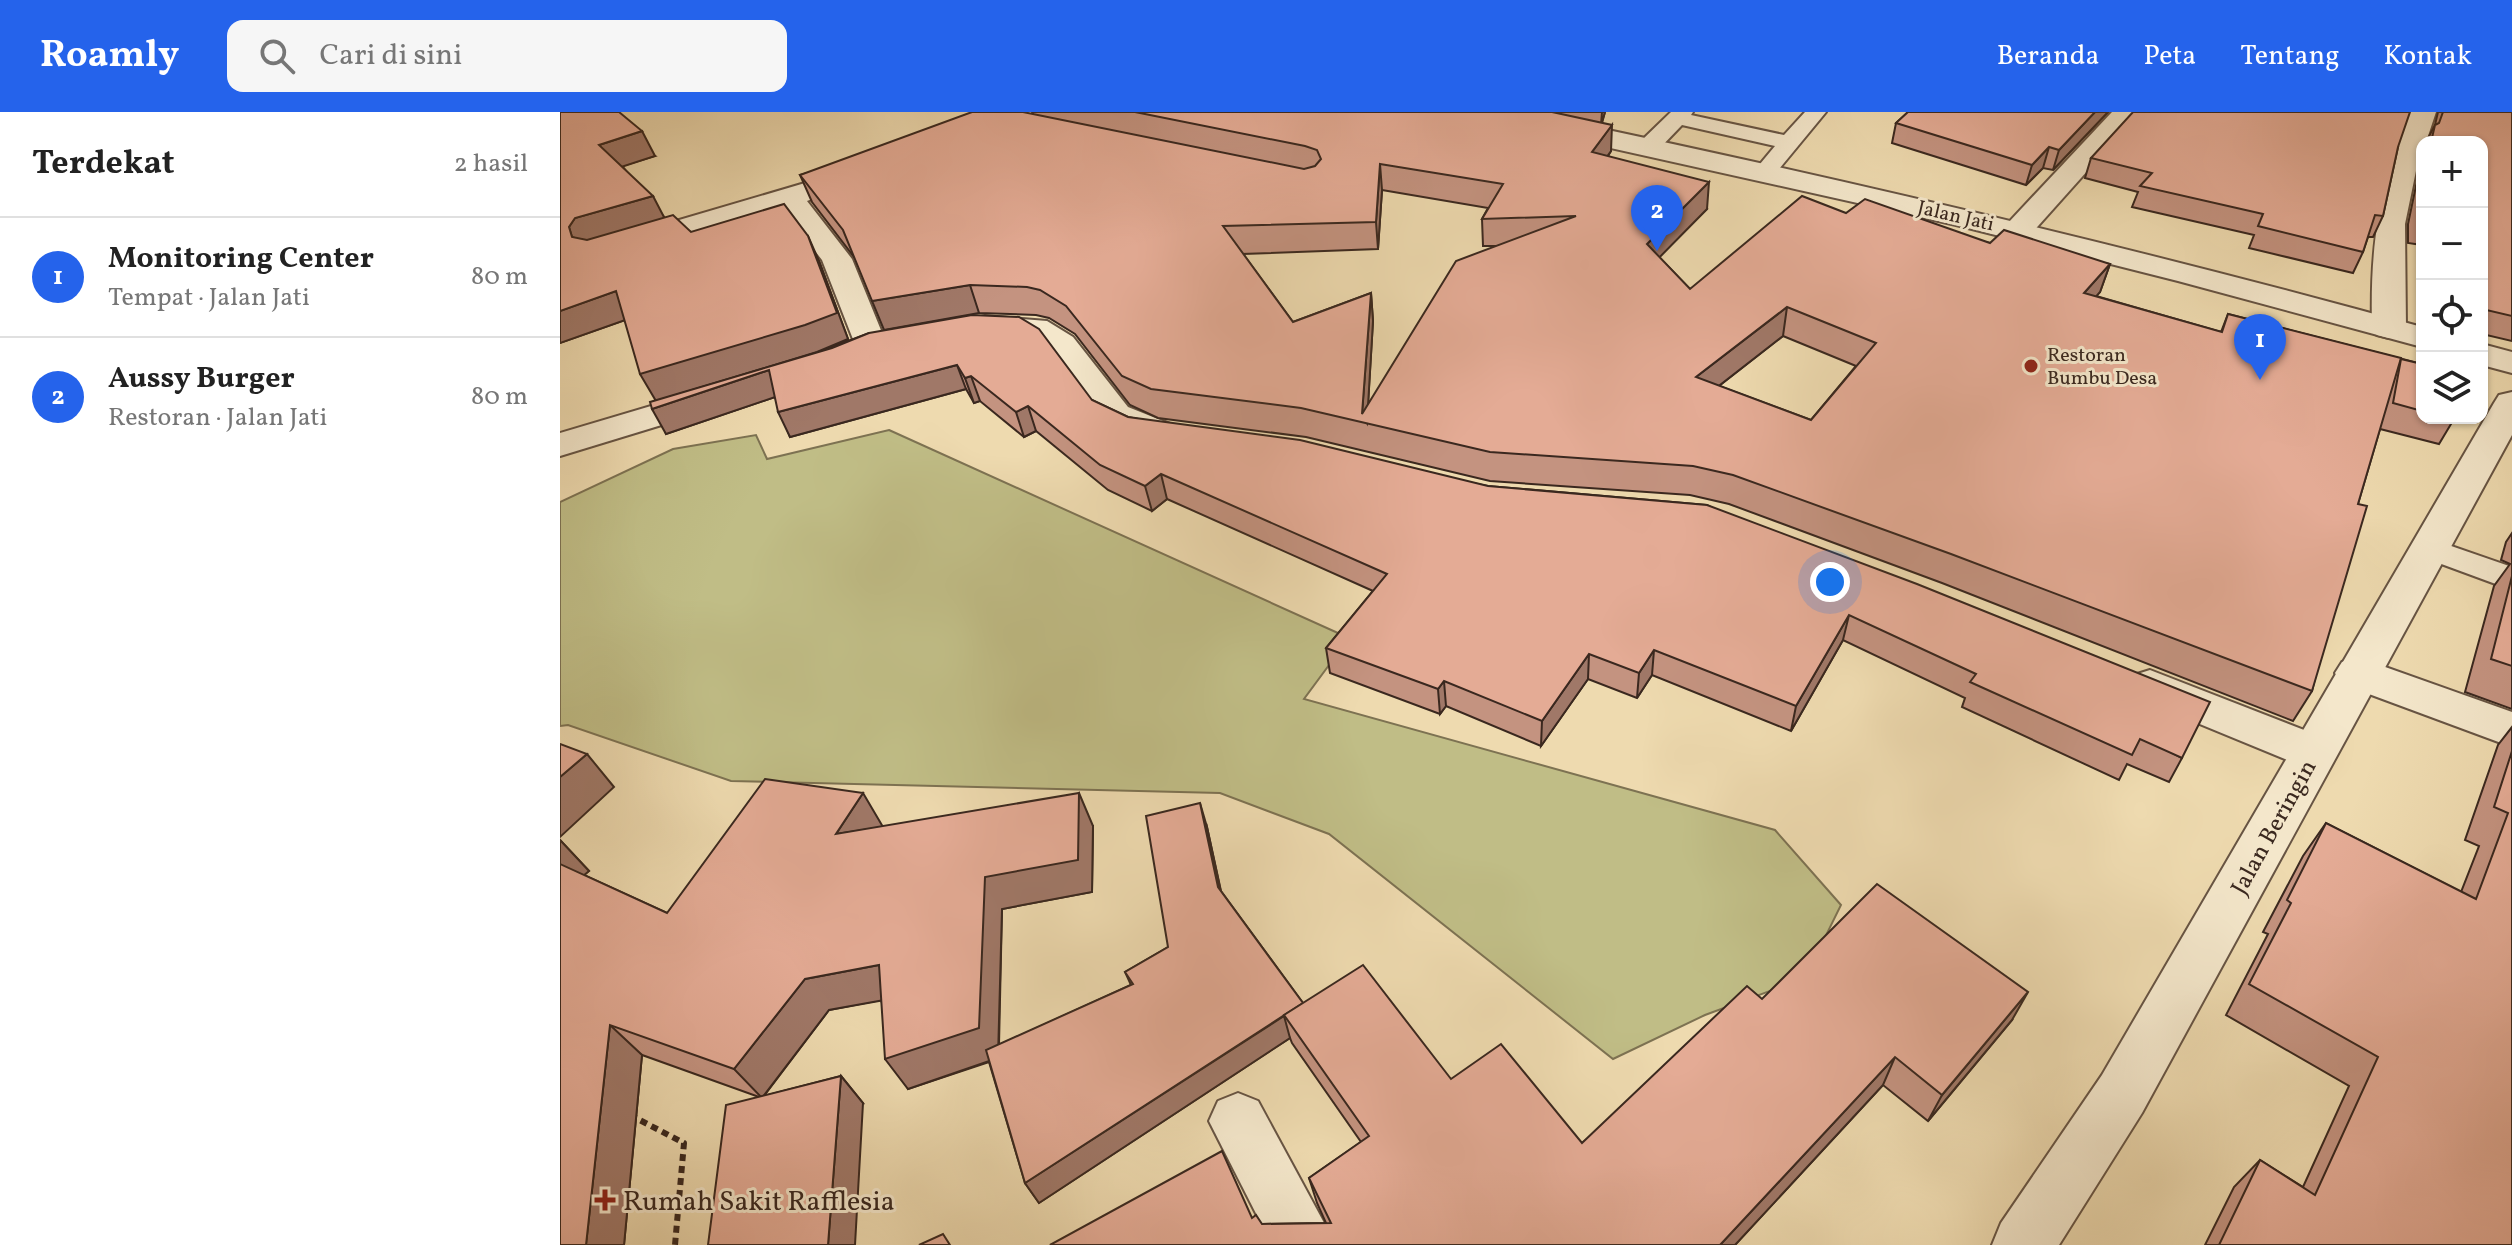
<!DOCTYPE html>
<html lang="id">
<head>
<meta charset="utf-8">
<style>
  body { margin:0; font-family:Vollkorn,serif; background:#f6f6f6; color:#222 }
  .controls { position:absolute; right:24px; top:24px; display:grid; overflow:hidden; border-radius:16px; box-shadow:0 2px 6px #0004 }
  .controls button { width:72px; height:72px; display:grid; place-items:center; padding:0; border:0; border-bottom:2px solid #e0e0e0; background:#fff; color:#222; font:40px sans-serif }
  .you { position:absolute; left:1270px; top:470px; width:28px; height:28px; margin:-20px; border:6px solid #fff; border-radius:50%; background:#1a73e8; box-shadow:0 0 0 12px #1a73e833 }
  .badge { display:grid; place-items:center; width:52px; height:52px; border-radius:50%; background:#2563eb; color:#fff; font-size:26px; font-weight:700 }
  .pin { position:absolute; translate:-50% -66px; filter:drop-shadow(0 2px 4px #0008) }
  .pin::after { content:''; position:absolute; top:42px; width:28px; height:24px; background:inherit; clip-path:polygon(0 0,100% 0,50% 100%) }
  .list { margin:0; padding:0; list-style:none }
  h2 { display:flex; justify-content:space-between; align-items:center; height:104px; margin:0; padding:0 32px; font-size:34px }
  h2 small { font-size:26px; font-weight:400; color:#767676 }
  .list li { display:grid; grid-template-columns:52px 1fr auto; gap:24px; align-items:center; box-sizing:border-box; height:120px; padding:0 32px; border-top:2px solid #e0e0e0 }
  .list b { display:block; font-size:30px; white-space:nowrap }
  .list p { margin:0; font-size:26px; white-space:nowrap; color:#767676 }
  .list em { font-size:26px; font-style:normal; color:#767676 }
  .icon { flex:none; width:44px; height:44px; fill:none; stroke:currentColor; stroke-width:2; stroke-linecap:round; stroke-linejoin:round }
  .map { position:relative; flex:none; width:1952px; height:1133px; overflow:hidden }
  header { display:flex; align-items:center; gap:48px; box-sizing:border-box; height:112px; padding:0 40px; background:#2563eb; color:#fff }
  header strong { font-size:38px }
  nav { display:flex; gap:44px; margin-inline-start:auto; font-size:28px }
  .search { width:560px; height:72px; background:#f6f6f6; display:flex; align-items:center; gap:20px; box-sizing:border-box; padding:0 28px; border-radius:16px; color:#767676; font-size:30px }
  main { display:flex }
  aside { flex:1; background:#fff }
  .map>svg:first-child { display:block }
  .green { fill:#c0bd86; stroke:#7d7252; stroke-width:2 }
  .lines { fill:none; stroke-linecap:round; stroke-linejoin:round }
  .service-casing { stroke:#675443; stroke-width:4 }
  .minor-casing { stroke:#675443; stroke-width:4 }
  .tertiary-casing { stroke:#675443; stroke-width:4 }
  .path { stroke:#3a281f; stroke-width:6; stroke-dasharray:7 5; stroke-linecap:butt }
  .service { fill:#f4e7cb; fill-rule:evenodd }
  .minor { fill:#f4e7cb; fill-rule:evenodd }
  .tertiary { fill:#f4e7cb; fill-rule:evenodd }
  .wall { fill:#c49380; stroke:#3a281f; stroke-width:2; fill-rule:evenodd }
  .shaded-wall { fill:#a07868; stroke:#3a281f; stroke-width:2 }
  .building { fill:#e4ab95; stroke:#3a281f; stroke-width:2; fill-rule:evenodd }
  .poi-dot { fill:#8f2418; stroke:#f4e7cb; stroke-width:3 }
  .labels { text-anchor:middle; stroke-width:6; stroke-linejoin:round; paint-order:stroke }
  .far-street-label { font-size:20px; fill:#3a281f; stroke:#f4e7cb }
  .far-poi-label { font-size:20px; fill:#3a281f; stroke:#f4e7cb; text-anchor:start }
  .street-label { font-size:24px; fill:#3a281f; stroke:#f4e7cb }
  .near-poi-label { font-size:28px; fill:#3a281f; stroke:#f4e7cb; text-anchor:start }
</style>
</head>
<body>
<header>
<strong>Roamly</strong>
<div class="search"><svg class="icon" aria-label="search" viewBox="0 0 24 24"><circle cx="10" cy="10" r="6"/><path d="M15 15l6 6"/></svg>Cari di sini</div>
<nav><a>Beranda</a><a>Peta</a><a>Tentang</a><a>Kontak</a></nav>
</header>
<main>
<aside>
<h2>Terdekat<small>2 hasil</small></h2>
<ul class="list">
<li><span class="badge">1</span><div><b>Monitoring Center</b><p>Tempat · Jalan Jati</p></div><em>80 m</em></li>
<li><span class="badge">2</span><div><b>Aussy Burger</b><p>Restoran · Jalan Jati</p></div><em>80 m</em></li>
</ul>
</aside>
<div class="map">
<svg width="1952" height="1133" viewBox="0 0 1952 1133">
  <rect width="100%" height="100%" fill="#eedaaf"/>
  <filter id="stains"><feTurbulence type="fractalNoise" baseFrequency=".0025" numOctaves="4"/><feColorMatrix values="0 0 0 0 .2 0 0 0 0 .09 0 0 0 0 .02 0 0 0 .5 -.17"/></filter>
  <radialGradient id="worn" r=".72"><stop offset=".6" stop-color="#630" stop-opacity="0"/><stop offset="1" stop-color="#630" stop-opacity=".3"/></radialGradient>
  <path class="green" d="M329,318L789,526L744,587L1215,718L1281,793L1245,866L1145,903L1053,947L769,722L660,681L171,669L8,613L0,614V390L113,337L196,323L207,347Z"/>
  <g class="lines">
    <g class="service-casing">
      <g id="service">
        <path d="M1111,0H1133L1131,3L1224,23L1245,0H1266L1214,63L1206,65L1195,58L1215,34L1122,13L1097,39H1081L1078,34L1081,29Z"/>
        <path d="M1868,426L1952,455V478L1857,443L1853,436L1857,429Z"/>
      </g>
    </g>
    <g class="minor-casing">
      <g id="minor">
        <path d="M1552,0H1580L1470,123L1459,126L1448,123L1444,117L1448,111Z"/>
        <path d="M1850,0H1876L1866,30H1862L1845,112L1846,216L1841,223L1829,226L1817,223L1812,216C1810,128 1819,82 1850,0Z"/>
        <path d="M304,50L314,52L318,58L314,64L247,89L292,147L327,233L322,240L310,243L298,240L262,148L222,96L69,141L58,138L54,132L58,126L245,71Z"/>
        <path d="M425,204L487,209L513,225L568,295L613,313L618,321L613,329L600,332L587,329L542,311L489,239L467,226L413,221L408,214L413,207Z"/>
        <path d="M155,275L167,279L173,286L167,293L0,344V321Z"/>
        <path d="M1797,545L1952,600V635L1782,572L1775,561L1782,550Z"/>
        <path d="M1590,558L1770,628L1777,641L1770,654L1754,659L1574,585L1568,574L1574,563Z"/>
        <path d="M678,981L698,989L776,1133H712L649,1009L658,989Z"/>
      </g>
    </g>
    <g class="tertiary-casing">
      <g id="tertiary">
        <path d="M912,0H963C1265,63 1565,133 1862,215V235L1618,169L1396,113L925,8L916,6Z"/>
        <path d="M1922,232L1952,240V261L1922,253Z"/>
        <path d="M1952,280V323L1582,1001L1499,1133H1432L1441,1111L1542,963L1934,291L1939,283Z"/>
      </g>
    </g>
    <path class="path" d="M70,1003L124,1031L115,1133"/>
    <use href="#service" class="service"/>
    <use href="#minor" class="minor"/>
    <use href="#tertiary" class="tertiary"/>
  </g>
  <g class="wall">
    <path d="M0,0L95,44L62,54L104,105L131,120L259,149L288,227L259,240L309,221L532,288L568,305L928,374L1147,393L1622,646L1609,670L1567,652L1559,668L1402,595L1405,586L1283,528L1231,619L1092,563L1077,586L1028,567L981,634L886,594L880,602L770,561L766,536L813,479L607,387L592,399L548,378L476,319L464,325L420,289L414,291L406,277L230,325L215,285L106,322L96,288L65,208L0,231Z"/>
    <path d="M472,0H1045L1042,11L1051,39L1048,44L1147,97L1099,145L1130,177L1286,101L1430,131L1550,152L1540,180L1536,184L1661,220L1668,202L1862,252V306H1894V307L1879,332L1820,317L1798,392L1752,579L1733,609L1382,471L1169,392L1130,383L930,369L746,325L598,306L570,293L515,222L489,206L476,203L419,201L294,145L252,90L240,63L473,2ZM822,78L928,96L922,107L923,134H936L808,292L813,209L811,181L733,210L683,142L818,137ZM1223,224L1296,254L1251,308L1159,274Z"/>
    <path d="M1348,0H1548L1493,58L1483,56L1466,73L1332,31L1336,11Z"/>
    <path d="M1878,0H1952V229L1922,222V30H1866L1875,13Z"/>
    <path d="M1838,35L1823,104L1813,125H1808L1803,140L1793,161L1689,136L1694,123L1572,95L1578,80L1525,66L1531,46Z"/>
    <path d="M1862,45V133L1848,131V112Z"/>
    <path d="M1952,421V597L1905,580L1934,474L1950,452L1941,448L1946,430Z"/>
    <path d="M1952,615V1133H1645L1674,1075L1700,1048L1743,1075L1789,974L1666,903L1708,822L1703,820L1743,744L1766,711L1901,780L1919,734L1905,728L1938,633Z"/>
    <path d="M323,714H533L532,780L442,797L439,933L571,873L565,860L608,835L647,715L661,779L743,891L891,967L1022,1031L1202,887L1452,908L1368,1009L1323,973L1175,1133H490L692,1106L702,1112L766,1111L757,1091L749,1066L801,1030L732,931L730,926L479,1091L465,1071L429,950L348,977L321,888L269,898L204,984L281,964L303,991L199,985L82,943L64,1133L0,728L29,759L24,763L107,801Z"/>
  </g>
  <g class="shaded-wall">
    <path d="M1042,0H1045L1041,13Z"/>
    <path d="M1535,0H1548L1493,58L1499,38Z"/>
    <path d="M1052,13L1051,39L1031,67L1032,40Z"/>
    <path d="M82,19L95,44L52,58L39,33Z"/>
    <path d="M1489,35L1483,56L1466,73L1472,53Z"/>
    <path d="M820,52L822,78L818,137L816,110Z"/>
    <path d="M1149,70L1147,97L1085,160L1087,132Z"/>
    <path d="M93,84L106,109L29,132L12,125L9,115L15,106Z"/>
    <path d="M248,124L259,149L288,227L257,240L96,289L80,262Z"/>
    <path d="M1550,152L1540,180L1515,209L1524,181Z"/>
    <path d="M410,173L419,201L324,218L312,189Z"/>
    <path d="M56,179L71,206L0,231V199Z"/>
    <path d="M811,181L813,209L807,311L802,302Z"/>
    <path d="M1227,195L1223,224L1133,294L1136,265Z"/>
    <path d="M397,253L406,277L230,325L218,300Z"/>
    <path d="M209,258L221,283L106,322L92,297Z"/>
    <path d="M411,264L420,289L414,291L405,266Z"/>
    <path d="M468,294L476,319L464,325L456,300Z"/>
    <path d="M601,362L607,387L592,399L585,374Z"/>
    <path d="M1289,503L1283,528L1231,619L1236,594Z"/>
    <path d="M1094,538L1092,563L1077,586L1079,561Z"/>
    <path d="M1029,542L1028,567L981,634L982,609Z"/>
    <path d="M884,569L886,594L880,602L878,577Z"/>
    <path d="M27,642L54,675L0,725V665Z"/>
    <path d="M303,681L323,715L276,722Z"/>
    <path d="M519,681L533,714L532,780L442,797L438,946L348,977L325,947L425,765Z"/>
    <path d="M640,691L647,715L665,799L658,775Z"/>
    <path d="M0,728L29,759L10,775L0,764Z"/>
    <path d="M319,853L341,885L269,898L202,986L174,957L245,867Z"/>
    <path d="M1468,880L1452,908L1368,1009L1382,983Z"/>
    <path d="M724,904L730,926L479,1091L465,1071Z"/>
    <path d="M50,913L82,943L64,1133H26Z"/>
    <path d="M1335,945L1323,973L1175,1133H1160Z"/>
    <path d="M281,964L303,991L295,1133H268Z"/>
  </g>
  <g class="building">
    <path d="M0,0H59L82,19L39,33L93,84L15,106L9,115L12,125L27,128L113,103L131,120L224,92L248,124L277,201L245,213L80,262L56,179L0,199Z"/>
    <path d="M412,0H463L744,57L755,54L761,47L757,38L745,34L575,0H992L1052,13L1032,40L1149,70L1087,132L1130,177L1242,84L1286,101L1305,87L1430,131L1444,118L1550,152L1524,181L1662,220L1668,202L1841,246L1798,392L1807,394L1752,579L1391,442L1173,363L1133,354L930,340L741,296L591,277L562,264L506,194L480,178L467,175L410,173L312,189L283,118L240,63ZM820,52L943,72L922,107L1016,104L896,149L802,302L811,181L733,210L663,114L816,110ZM1227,195L1316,231L1251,308L1136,265Z"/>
    <path d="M1348,0H1535L1499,38L1489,35L1472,53L1336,11Z"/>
    <path d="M1573,0H1850L1838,35L1823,104L1815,103L1803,140L1698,114L1703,102L1580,74L1592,61L1531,46Z"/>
    <path d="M1883,0H1952V204L1922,197V30H1871L1875,13L1879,11Z"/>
    <path d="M1862,75V110H1859V91Z"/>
    <path d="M412,203L459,205L479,217L532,288L568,305L740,328L928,374L1147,393L1357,472L1650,590L1622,646L1580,627L1572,643L1410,570L1416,562L1289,503L1236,594L1094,538L1079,561L1029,542L982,609L884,569L878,577L766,536L827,462L601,362L585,374L540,353L468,294L456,300L411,264L405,266L397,253L218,300L209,258L92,297L90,290L272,236L309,221Z"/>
    <path d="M1841,247L1862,252V299L1833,291Z"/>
    <path d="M1952,464V554L1931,547Z"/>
    <path d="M0,632L27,642L0,665Z"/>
    <path d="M1952,639V1133H1659L1700,1048L1755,1083L1818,945L1689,872L1731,791L1727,788L1766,711L1916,787L1948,701L1934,695Z"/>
    <path d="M205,667L303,681L276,722L519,681L518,748L425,765L419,916L325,947L319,853L245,867L174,957L50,913L26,1133H0V752L107,801Z"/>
    <path d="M640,691L658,775L743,891L465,1071L426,938L573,872L565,860L608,835L586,704Z"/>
    <path d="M1317,772L1468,880L1382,983L1335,945L1160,1133H490L662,1039L692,1106L696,1103L702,1112L771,1111L749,1066L809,1024L724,903L803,853L891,967L941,932L1022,1031L1187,874L1202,887Z"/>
    <path d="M281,964L268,1133H148L166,993Z"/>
    <path d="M383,1122L390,1133H359Z"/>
  </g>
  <g class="poi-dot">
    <circle cx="1471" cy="254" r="8"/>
    <path d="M41 1076h8v8h8v8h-8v8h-8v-8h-8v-8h8z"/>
  </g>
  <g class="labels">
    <g class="far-street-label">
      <text transform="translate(1396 103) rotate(13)" y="7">Jalan Jati</text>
    </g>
    <g class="far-poi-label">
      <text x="1487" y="249">Restoran<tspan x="1487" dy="23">Bumbu Desa</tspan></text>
    </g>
    <g class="street-label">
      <text transform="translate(1713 715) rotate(-61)" y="8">Jalan Beringin</text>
    </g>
    <g class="near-poi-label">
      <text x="63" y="1098">Rumah Sakit Rafflesia</text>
    </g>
  </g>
  <rect width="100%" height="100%" filter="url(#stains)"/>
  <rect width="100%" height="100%" fill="url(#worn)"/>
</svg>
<div class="controls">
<button>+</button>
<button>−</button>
<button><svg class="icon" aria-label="locate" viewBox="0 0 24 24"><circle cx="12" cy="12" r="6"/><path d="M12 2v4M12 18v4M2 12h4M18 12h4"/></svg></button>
<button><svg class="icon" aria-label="layers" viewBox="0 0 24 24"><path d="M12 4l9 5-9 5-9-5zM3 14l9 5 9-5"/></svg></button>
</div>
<div class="you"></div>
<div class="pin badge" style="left:1700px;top:268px">1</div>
<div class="pin badge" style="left:1097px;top:139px">2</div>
</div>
</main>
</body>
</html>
